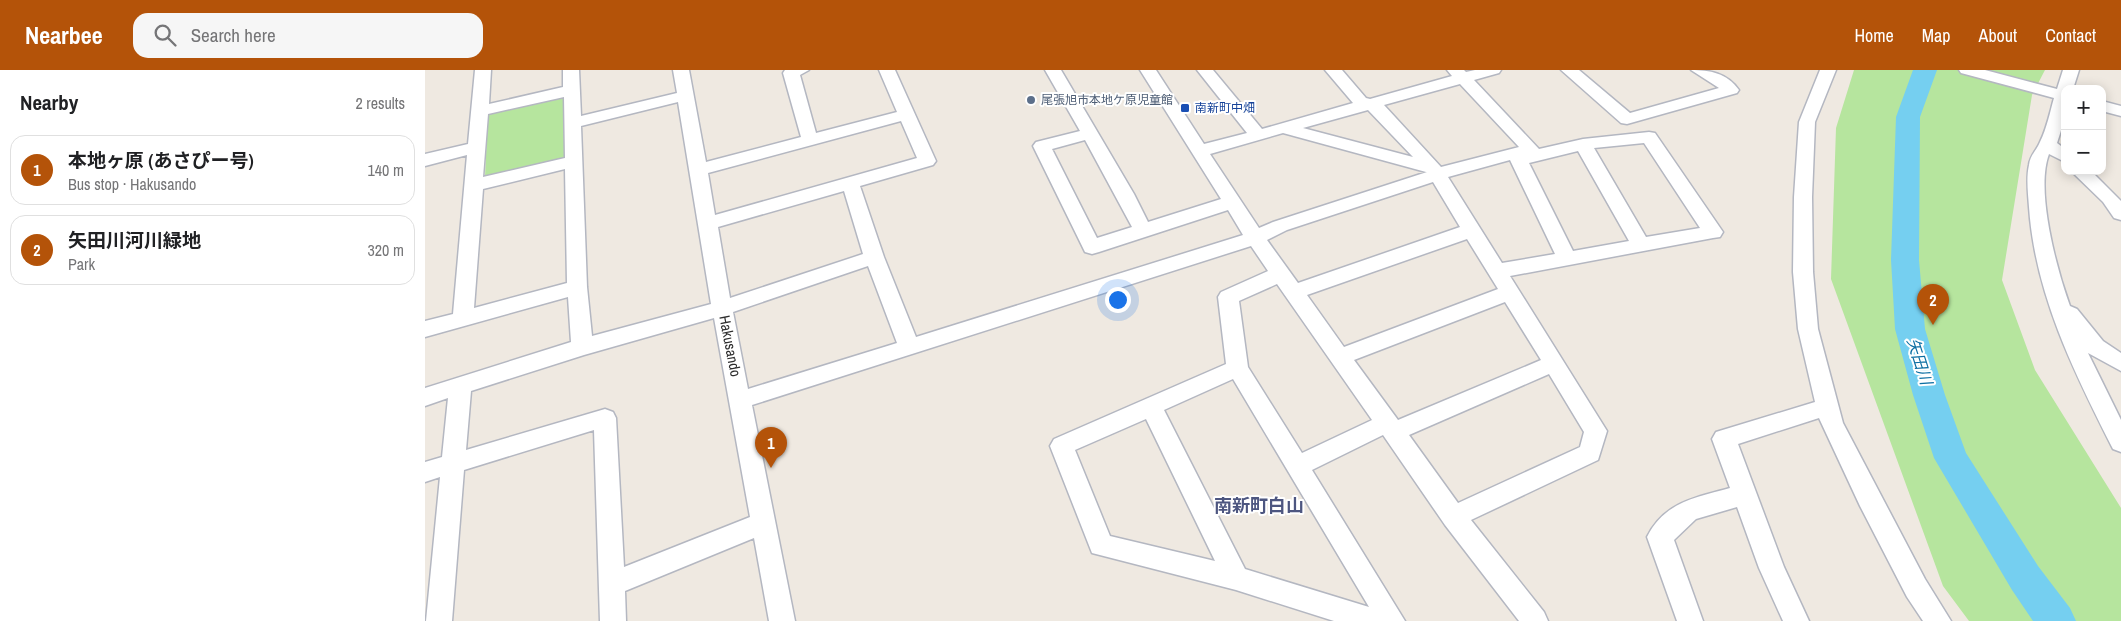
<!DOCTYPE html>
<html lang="en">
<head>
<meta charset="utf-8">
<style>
  body { margin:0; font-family:"Archivo Narrow","Noto Sans JP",sans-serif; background:#f6f6f6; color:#202124 }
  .controls { position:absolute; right:15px; top:15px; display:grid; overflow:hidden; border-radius:10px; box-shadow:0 2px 12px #0003 }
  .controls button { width:45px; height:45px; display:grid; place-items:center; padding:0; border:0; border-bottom:1px solid #e0e0e0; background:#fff; color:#202124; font:25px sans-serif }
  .you { position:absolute; left:692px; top:229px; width:18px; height:18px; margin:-12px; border:4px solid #fff; border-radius:50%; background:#1a73e8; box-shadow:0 0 0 8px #1a73e833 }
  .badge { display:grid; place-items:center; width:32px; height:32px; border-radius:50%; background:#b45309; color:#fff; font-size:16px; font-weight:700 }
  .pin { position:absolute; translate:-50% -41px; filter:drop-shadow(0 1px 2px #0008) }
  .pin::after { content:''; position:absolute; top:26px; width:18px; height:15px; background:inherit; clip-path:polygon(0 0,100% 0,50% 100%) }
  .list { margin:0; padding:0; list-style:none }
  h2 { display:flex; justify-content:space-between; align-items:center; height:65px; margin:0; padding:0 20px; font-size:21px }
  h2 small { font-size:16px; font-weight:400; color:#757577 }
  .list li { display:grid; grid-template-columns:32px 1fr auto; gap:15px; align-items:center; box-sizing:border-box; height:70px; margin:0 10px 10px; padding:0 10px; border:1px solid #e0e0e0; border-radius:15px }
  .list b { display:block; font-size:19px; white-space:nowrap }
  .list p { margin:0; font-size:16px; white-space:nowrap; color:#757577 }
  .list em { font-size:16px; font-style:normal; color:#757577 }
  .icon { flex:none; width:28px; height:28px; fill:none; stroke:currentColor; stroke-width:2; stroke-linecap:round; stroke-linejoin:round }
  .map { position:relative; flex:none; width:1696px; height:551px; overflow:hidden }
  header { display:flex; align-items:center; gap:30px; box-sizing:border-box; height:70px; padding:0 25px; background:#b45309; color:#fff }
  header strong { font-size:24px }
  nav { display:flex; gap:28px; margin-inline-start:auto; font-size:18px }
  .search { width:350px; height:45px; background:#f6f6f6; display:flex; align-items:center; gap:12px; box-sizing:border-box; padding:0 18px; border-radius:15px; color:#757577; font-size:19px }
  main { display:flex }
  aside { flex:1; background:#fff }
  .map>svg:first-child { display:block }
  .green { fill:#b6e59e }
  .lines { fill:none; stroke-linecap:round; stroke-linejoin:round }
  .river { fill:#75cff0; fill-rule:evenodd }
  .minor-casing { stroke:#b4b7c1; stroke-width:3 }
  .minor { fill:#fff; fill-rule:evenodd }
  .service-dot { fill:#5c6f8a; stroke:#fff; stroke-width:2 }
  .transit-dot { fill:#1a4fb4; stroke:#fff; stroke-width:2 }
  .labels { text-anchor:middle; stroke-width:4; stroke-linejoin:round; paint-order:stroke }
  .far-service-label { font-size:12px; fill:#4e5e75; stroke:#fff; text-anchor:start }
  .far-transit-label { font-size:12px; fill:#164399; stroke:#fff; text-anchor:start }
  .street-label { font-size:15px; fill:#2e2e2e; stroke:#fff }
  .water-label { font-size:16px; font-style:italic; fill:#0d6fa3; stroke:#fff }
  .quarter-label { font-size:18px; font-weight:bold; fill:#4d5680; stroke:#fff }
</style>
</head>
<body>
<header>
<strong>Nearbee</strong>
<div class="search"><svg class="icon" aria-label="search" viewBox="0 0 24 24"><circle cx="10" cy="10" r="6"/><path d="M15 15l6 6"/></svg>Search here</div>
<nav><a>Home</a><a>Map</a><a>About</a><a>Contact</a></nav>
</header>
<main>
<aside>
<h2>Nearby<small>2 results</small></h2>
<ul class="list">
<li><span class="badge">1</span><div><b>本地ヶ原 (あさぴー号)</b><p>Bus stop · Hakusando</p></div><em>140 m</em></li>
<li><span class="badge">2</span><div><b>矢田川河川緑地</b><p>Park</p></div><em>320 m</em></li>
</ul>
</aside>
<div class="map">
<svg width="1696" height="551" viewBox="0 0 1696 551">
  <rect width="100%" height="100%" fill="#efe9e1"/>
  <g class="green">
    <path d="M1429,0H1620L1607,25L1577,210L1610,300L1696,438V551H1544L1518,516L1406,209L1411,58Z"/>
    <path d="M139,24L141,90L60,107L63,42Z"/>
  </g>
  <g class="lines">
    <path class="river" d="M1488,0H1512L1495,47L1494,190L1500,259L1520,325L1541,383L1613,496L1645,538L1651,551H1608L1587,520L1509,388L1488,325L1470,259L1466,190L1471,47Z"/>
    <g class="minor-casing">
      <g id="minor">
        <path d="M50,0H66L64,34L138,17V0H154L156,46L252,23L248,0H264L281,92L376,67L358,3L360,0H384L375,5L391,63L472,42L454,0H470L511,91L508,95L435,116L459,187L491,267L818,165L803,140L674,182L667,184L660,182L608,76L611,72L655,61L620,0H636L709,124L723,152L796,129L715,0H731L779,74L822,63L772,0H788L837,59L928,33L900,0H917L941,28L945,29L1027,6L1022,0H1039L1041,2L1050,0H1076L1074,3L1049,10L1114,79L1158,69L1224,62L1230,63L1298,162L1295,167L1288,168L1085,206L1182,361L1173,390L1046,450L1119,542L1123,551H1094L1020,455L958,365L887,400L980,551H909L811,520L667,483L625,376L629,369L801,294L793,227L796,222L843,201L826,176L327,335L370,551H344L329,468L200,521L201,551H175L169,360L39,400L27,551H1L15,407L0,412V392L17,387L23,328L0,336V318L146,272L143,227L0,267V251L28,244L42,85L0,96V84L43,74ZM1035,14L1094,77L1016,97L959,35ZM139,27L140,88L58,107L63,44ZM253,32L286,234L167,266L162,217L156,56ZM943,40L988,87L878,58ZM476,51L492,88L290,145L283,103ZM858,63L1001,102H1002L848,152L834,158L785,84ZM660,70L707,157L672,168L627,79ZM1219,73L1275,158L1221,167L1169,78ZM1153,81L1204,171L1148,181L1104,93ZM1085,90L1130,184L1077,193L1023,107ZM140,99L142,213L49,238L58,119ZM1008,112L1035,157L873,213L842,170L862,160ZM419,121L438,184L305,228L293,157ZM1042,169L1073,219L919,277L882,225ZM443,196L472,273L323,319L308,242ZM852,214L947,350L877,383L823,297L814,231ZM1080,232L1116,290L973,350L929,290ZM289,248L325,447L199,497L191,348L188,342L180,339L41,380L46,321L159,285ZM1124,304L1159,362L1155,377L1033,433L984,365ZM808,309L944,537L820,499L739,340ZM721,349L790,491L685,466L650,380Z"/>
        <path d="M1136,0H1154L1205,43L1294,18L1266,0C1285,0 1302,3 1314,20L1312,23L1202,54L1196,53Z"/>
        <path d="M1395,0H1411L1390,52L1387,127L1388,202L1393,259L1418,353L1500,509L1526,551H1498L1482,527L1435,436L1394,348L1313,374L1359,497L1384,551H1358L1334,498L1312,437L1271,449L1249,470L1278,551H1252L1222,467C1239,432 1272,427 1305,418L1287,369L1291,362L1390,332L1373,259L1368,202L1369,127L1374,52Z"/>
        <path d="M1534,0H1560L1632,19L1638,0H1654L1648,19H1640V48L1632,73L1640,79V92L1624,84C1610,121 1632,200 1645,236L1652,239L1678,271L1696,283V301L1663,283L1696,350V382L1688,379C1649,302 1610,224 1604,137C1603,123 1601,108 1604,95C1605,85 1612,80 1615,72C1622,58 1625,42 1629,28L1536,3Z"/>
        <path d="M1677,31L1696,36V46L1677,41Z"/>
        <path d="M1646,101H1666L1696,131V150L1689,148L1678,132Z"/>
      </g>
    </g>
    <use href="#minor" class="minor"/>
  </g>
  <circle class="service-dot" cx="606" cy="30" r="5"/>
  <rect class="transit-dot" x="755" y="33" width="10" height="10" rx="2.5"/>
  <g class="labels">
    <g class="far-service-label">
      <text x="616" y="34">尾張旭市本地ケ原児童館</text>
    </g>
    <g class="far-transit-label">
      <text x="770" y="42">南新町中畑</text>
    </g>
    <g class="street-label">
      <text transform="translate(305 276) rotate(79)" y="5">Hakusando</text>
    </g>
    <g class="water-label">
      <text transform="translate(1495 291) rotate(72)" y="6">矢田川</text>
    </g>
    <g class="quarter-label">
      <text x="834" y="442">南新町白山</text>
    </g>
  </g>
</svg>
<div class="controls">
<button>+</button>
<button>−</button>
</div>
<div class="you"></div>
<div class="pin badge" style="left:346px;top:398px">1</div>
<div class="pin badge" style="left:1508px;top:255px">2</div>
</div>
</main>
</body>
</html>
